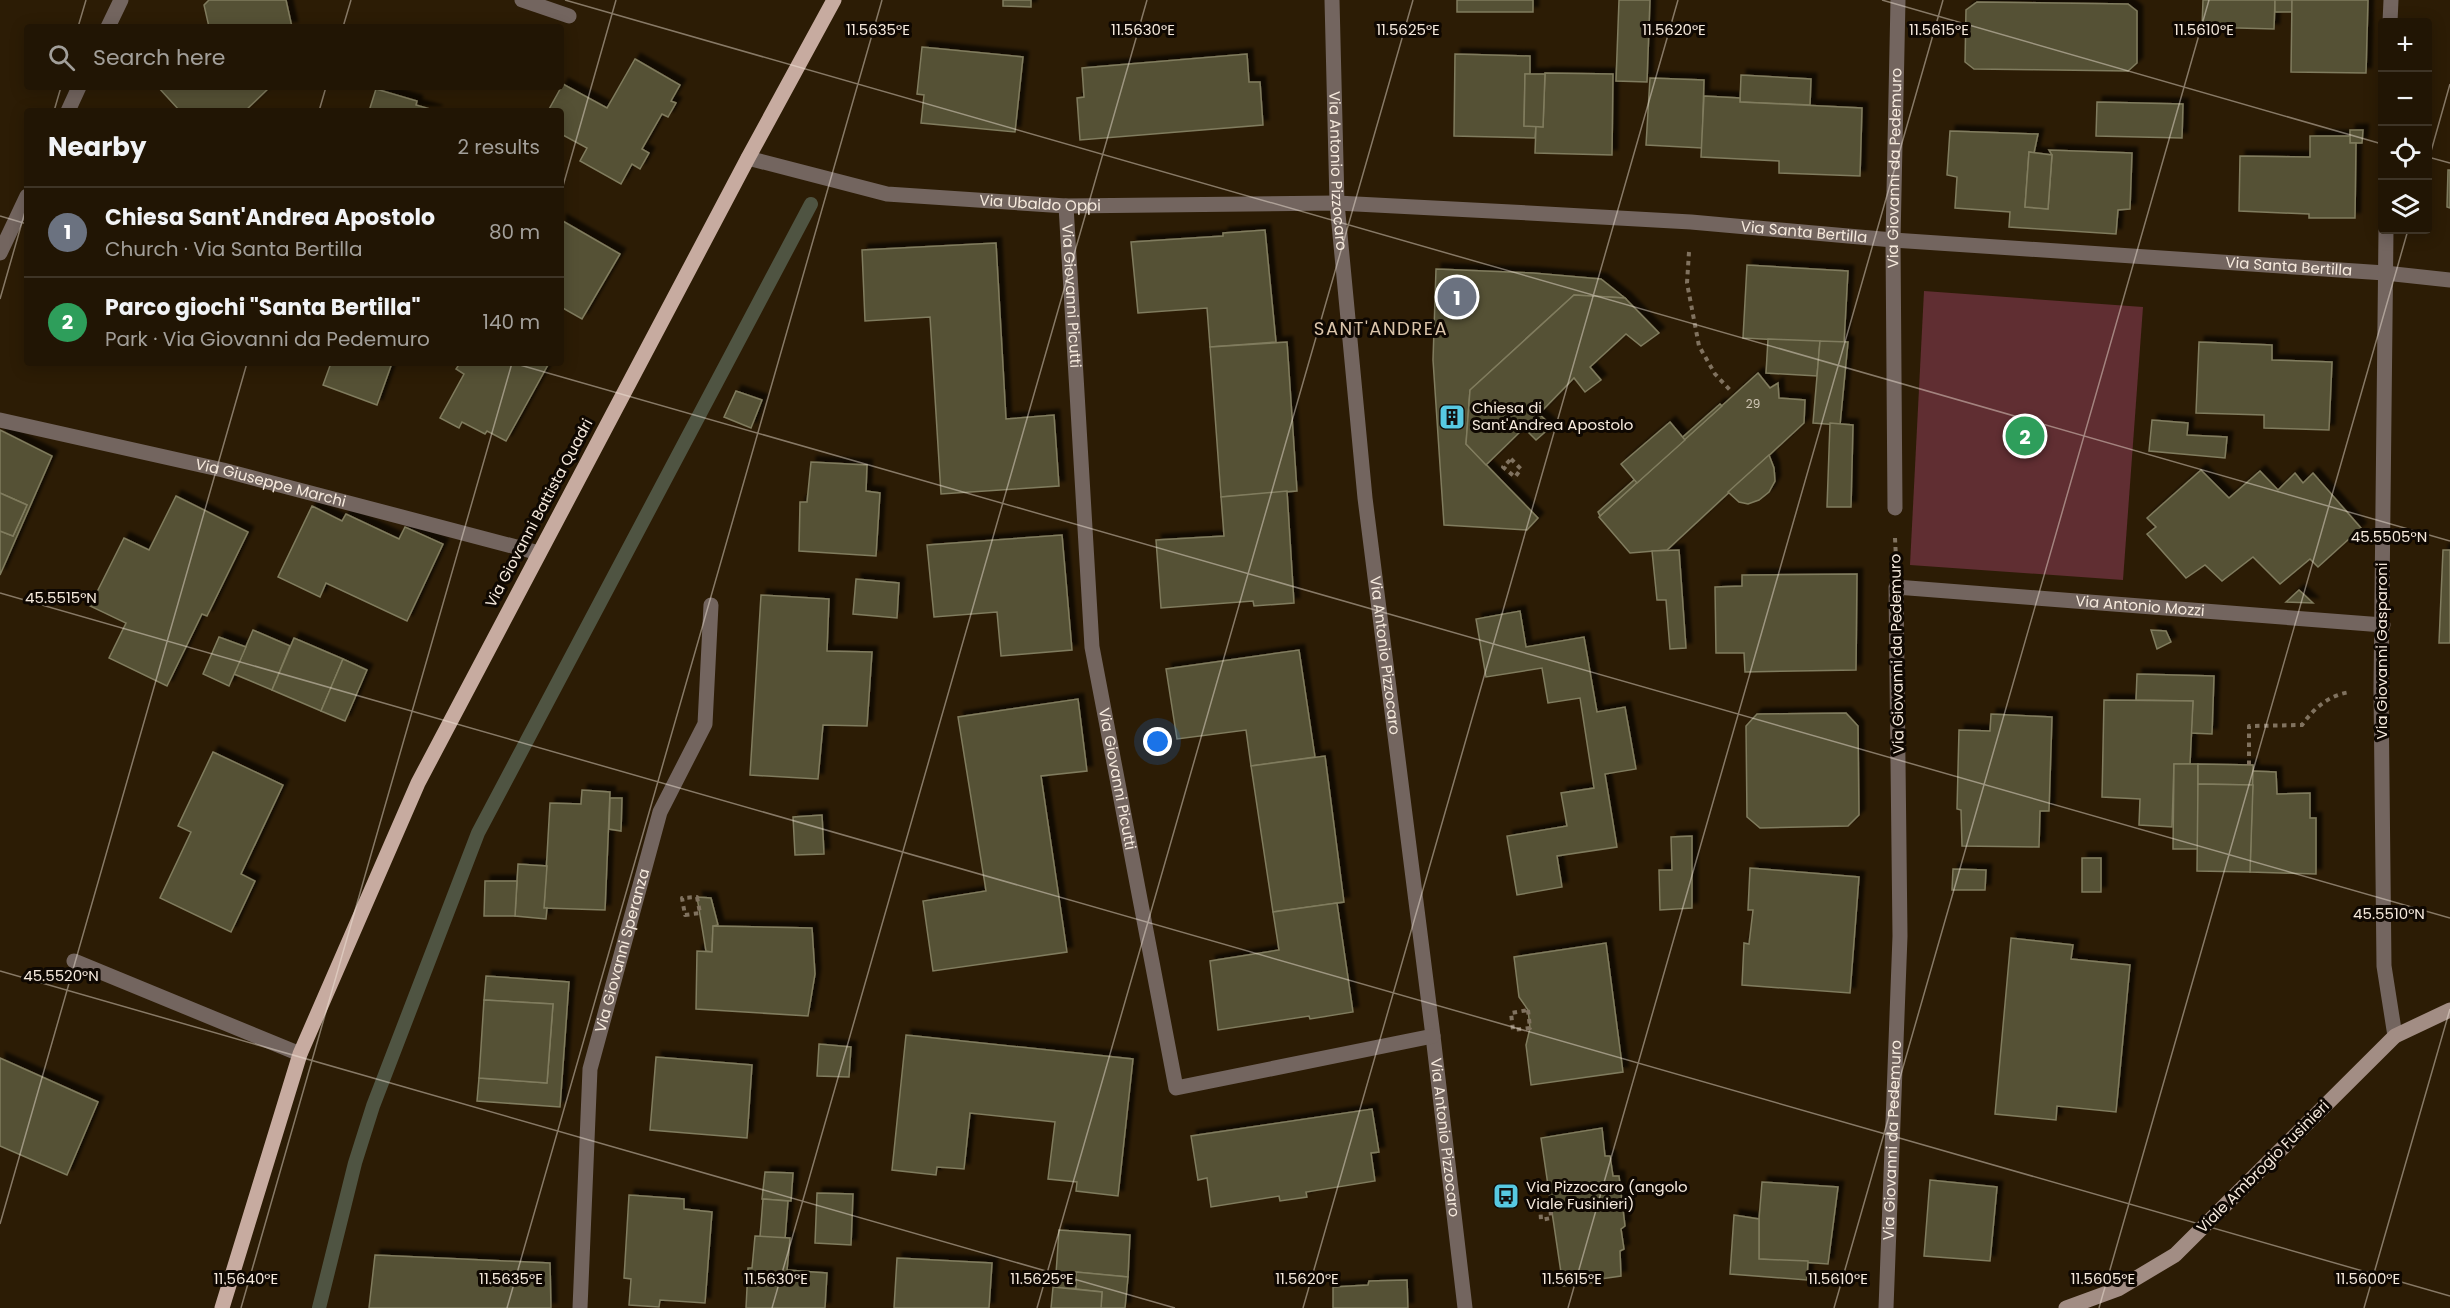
<!DOCTYPE html>
<html lang="en">
<head>
<meta charset="utf-8">
<style>
  body { margin:0; font-family:Poppins,sans-serif; background:#2d2213; color:#f1f3f6 }
  .controls { position:absolute; right:18px; top:18px; display:grid; overflow:hidden; border-radius:6px; box-shadow:0 3px 15px #0003 }
  .controls button { width:54px; height:54px; display:grid; place-items:center; padding:0; border:0; border-bottom:2px solid #3e3426; background:#211504; color:#f1f3f6; font:30px sans-serif }
  .you { position:absolute; left:1158px; top:742px; width:21px; height:21px; margin:-15px; border:4px solid #fff; border-radius:50%; background:#1a73e8; box-shadow:0 0 0 9px #1a73e833 }
  .badge { display:grid; place-items:center; width:39px; height:39px; border-radius:50%; background:#1a73e8; color:#fff; font-size:20px; font-weight:700 }
  .pin { position:absolute; translate:-50% -50%; border:3px solid #fff; box-shadow:0 2px 6px #0006 }
  .list { margin:0; padding:0; list-style:none }
  h2 { display:flex; justify-content:space-between; align-items:center; height:78px; margin:0; padding:0 24px; font-size:26px }
  h2 small { font-size:20px; font-weight:400; color:#a29f9a }
  .list li { display:grid; grid-template-columns:39px 1fr auto; gap:18px; align-items:center; box-sizing:border-box; height:90px; padding:0 24px; border-top:2px solid #3e3426 }
  .list b { display:block; font-size:22px; white-space:nowrap }
  .list p { margin:0; font-size:20px; white-space:nowrap; color:#a29f9a }
  .list em { font-size:20px; font-style:normal; color:#a29f9a }
  .icon { flex:none; width:33px; height:33px; fill:none; stroke:currentColor; stroke-width:2; stroke-linecap:round; stroke-linejoin:round }
  .map { position:relative; flex:none; width:2450px; height:1308px; overflow:hidden }
  .search { position:absolute; background:#211504; box-shadow:0 3px 15px #0003; left:24px; top:24px; width:540px; height:66px; display:flex; align-items:center; gap:15px; box-sizing:border-box; padding:0 21px; border-radius:6px; color:#a29f9a; font-size:22px }
  .panel { position:absolute; background:#211504; box-shadow:0 3px 15px #0003; left:24px; top:108px; width:540px; height:258px; border-radius:6px }
  .map>svg:first-child { display:block }
  .green { fill:#602e32 }
  .lines { fill:none; stroke-linecap:round; stroke-linejoin:round }
  .stream { stroke:#4f5442; stroke-width:14 }
  .building { fill:#555135; stroke:#807c5e; stroke-width:1.5; filter:url(#shadow) }
  .path { stroke:#80725f; stroke-width:4; stroke-dasharray:4.5 4.5; stroke-linecap:butt }
  .street { stroke:#73655f; stroke-width:15 }
  .secondary { stroke:#a28d84; stroke-width:15 }
  .primary { stroke:#c7aba0; stroke-width:15 }
  .ticks { fill:none; stroke:#f6eadd; stroke-width:1.5; stroke-opacity:0.45 }
  .labels { text-anchor:middle; stroke-width:6; stroke-linejoin:round; paint-order:stroke }
  .number-label { font-size:12px; fill:#cec4b3 }
  .street-label { font-size:15px; fill:#f6eadd; stroke:#0f0802 }
  .poi-label { font-size:15px; fill:#f6eadd; stroke:#0f0802; text-anchor:start }
  .quarter-label { font-size:18px; letter-spacing:1.5px; fill:#dbc5ab; stroke:#0f0802 }
  .ticks-label { font-size:15px; text-anchor:middle; fill:#f6eadd; stroke:#0f0802; stroke-width:6; stroke-linejoin:round; paint-order:stroke }
</style>
</head>
<body>
<div class="map">
<svg width="2450" height="1308" viewBox="0 0 2450 1308">
  <defs>
    <filter id="shadow"><feDropShadow dx="5.5" dy="-5.5" stdDeviation="1.5" flood-color="#0009"/></filter>
  </defs>
  <rect width="100%" height="100%" fill="#2c1c05"/>
  <path class="green" d="M1924,291L2143,307L2123,580L1910,565Z"/>
  <g class="lines">
    <path class="stream" d="M319,1308L355,1163L373,1106L478,833L811,204"/>
  </g>
  <g class="building">
    <path d="M209,0H286L292,27H209L204,5Z"/>
    <path d="M1003,0H1031V7L1003,6Z"/>
    <rect x="1457" y="0" width="76" height="12"/>
    <path d="M1619,0H1650L1647,82L1616,81Z"/>
    <path d="M2203,0H2275L2274,29L2202,27Z"/>
    <rect x="2275" y="0" width="17" height="12"/>
    <path d="M2292,0H2368L2366,73L2291,72Z"/>
    <path d="M1977,2L2128,4L2137,11V63L2128,71L1974,69L1965,62L1966,10Z"/>
    <path d="M922,47L1023,57L1015,132L921,123L924,95L917,94Z"/>
    <path d="M1247,54L1249,82H1260L1263,125L1080,140L1077,98L1084,97L1082,68Z"/>
    <path d="M1455,54L1530,56V74H1525L1524,126H1536L1535,138L1454,136Z"/>
    <path d="M635,59L680,85L671,101L676,103L668,117L662,114L642,149L649,153L640,169L632,164L621,184L580,161L587,148L561,134V111H548L563,84L607,108Z"/>
    <path d="M1545,73L1613,74L1612,155L1535,153L1536,126L1543,127Z"/>
    <path d="M1525,74H1545L1543,127L1524,126Z"/>
    <path d="M1741,75L1811,79L1810,105L1740,102Z"/>
    <path d="M1650,78L1704,80L1702,148L1646,145Z"/>
    <path d="M158,87H270L245,111H180Z"/>
    <path d="M376,89L417,101L416,105L437,111H369Z"/>
    <path d="M1704,96L1740,98V102L1862,108L1860,176L1779,173V161L1701,157Z"/>
    <path d="M2097,102L2183,104L2182,138L2096,136Z"/>
    <path d="M2350,130H2363L2362,143H2350Z"/>
    <path d="M1950,131L2038,134L2034,153L2029,152L2025,207L2048,209L2052,155L2049,150L2132,153L2130,209L2118,210L2116,234L2009,227L2010,212L1955,208L1957,177L1947,175Z"/>
    <path d="M2310,136H2350V143H2356L2355,218H2309V214L2239,211L2240,156L2310,157Z"/>
    <path d="M2029,152L2052,155L2048,209L2025,207Z"/>
    <path d="M2448,170H2450V208L2447,207Z"/>
    <path d="M561,220L620,254L582,319L561,307Z"/>
    <path d="M1265,230L1276,342L1210,347L1207,308L1138,313L1131,242L1223,236V233Z"/>
    <path d="M996,243L1006,419L1054,415L1059,486L941,494L930,317L865,321L862,250Z"/>
    <path d="M1747,265L1848,271L1844,343L1743,338Z"/>
    <path d="M1436,269L1533,273L1601,279L1625,298L1574,295L1470,390L1466,444L1538,518L1527,530L1444,525L1433,360Z"/>
    <path d="M1574,295L1625,298L1659,333L1641,346L1626,334L1590,367L1601,380L1585,392L1574,378L1539,414L1552,426L1536,440L1524,428L1486,465L1466,444L1470,390Z"/>
    <path d="M1768,339L1820,341L1817,376L1766,373Z"/>
    <path d="M1820,341L1848,342L1840,425L1813,423Z"/>
    <path d="M1287,342L1297,491L1221,497L1210,347Z"/>
    <path d="M2199,342L2272,345V360L2332,362L2329,430L2264,428V415L2196,413Z"/>
    <path d="M331,363H392L377,405L323,385Z"/>
    <path d="M460,363H549L506,441L487,431L485,434L462,422L459,428L440,418L464,374L456,369Z"/>
    <path d="M1758,373L1770,388L1778,383L1779,398L1805,400L1804,423L1667,550L1630,553L1599,517Z"/>
    <path d="M736,391L762,400L751,428L724,417Z"/>
    <path d="M1720,404L1722,406L1600,516L1598,512Z"/>
    <path d="M2152,420L2188,423L2187,435L2227,437L2225,458L2149,451Z"/>
    <path d="M1670,422L1685,440L1637,483L1621,464Z"/>
    <path d="M1830,423L1853,425L1851,507H1827Z"/>
    <path d="M0,430L52,456L0,575V531L13,536L27,505L0,493Z"/>
    <path d="M1769,455L1774,468L1775,481L1769,492L1759,500L1748,504L1739,502L1728,492Z"/>
    <path d="M811,462L867,465L866,491L880,493L876,556L799,551L800,502H807Z"/>
    <path d="M2201,470L2229,498L2260,471L2278,490L2295,473L2303,483L2313,473L2361,528L2318,567L2310,559L2280,584L2253,557L2222,581L2205,565L2186,578L2147,534L2156,527L2147,518Z"/>
    <path d="M1287,491L1294,603L1254,606L1253,601L1161,608L1156,540L1224,536L1221,497Z"/>
    <path d="M0,493L27,505L13,536L0,531Z"/>
    <path d="M176,496L248,532L207,616L202,614L167,686L109,658L126,623L90,606L124,538L149,550Z"/>
    <path d="M312,506L342,521L346,514L399,539L405,527L443,544L407,621L326,583L320,597L278,577Z"/>
    <path d="M1062,535L1072,650L1001,656L997,612L934,617L927,545Z"/>
    <path d="M1679,550L1686,648L1670,649L1666,600H1657L1652,551Z"/>
    <path d="M2443,550H2450V643H2439Z"/>
    <path d="M1857,574L1856,670L1745,672L1744,653H1716L1715,587L1742,586V575Z"/>
    <path d="M856,579L899,583L897,618L853,614Z"/>
    <path d="M2299,590L2313,603L2286,602Z"/>
    <path d="M761,595L829,599L827,651L872,652L867,726L823,725L818,779L750,775Z"/>
    <path d="M1520,611L1526,647L1584,637L1597,712L1625,707L1636,769L1605,774L1617,847L1557,856L1562,887L1517,895L1507,836L1567,826L1561,793L1594,788L1580,698L1548,703L1542,668L1486,677L1476,619Z"/>
    <path d="M253,630L290,646L272,690L234,674Z"/>
    <path d="M2151,630L2166,631L2171,642L2157,649Z"/>
    <path d="M219,637L246,647L229,686L203,674Z"/>
    <path d="M294,638L343,659L321,711L272,690Z"/>
    <path d="M1299,650L1315,757L1251,766L1246,730L1177,739L1166,669Z"/>
    <path d="M343,659L367,670L345,721L321,711Z"/>
    <path d="M2137,674L2214,676L2212,734L2191,733L2193,701L2136,700Z"/>
    <path d="M1078,699L1087,771L1041,776L1067,952L933,971L923,901L986,891L958,717Z"/>
    <path d="M2104,700L2193,701L2190,764H2174L2172,827L2139,825L2140,799L2102,797Z"/>
    <path d="M1846,713L1858,726L1859,815L1848,826L1760,828L1747,817L1746,726L1757,714Z"/>
    <path d="M1991,714L2052,717L2049,811H2040L2039,847L1962,846L1961,810L1957,809L1959,730L1990,731Z"/>
    <path d="M213,752L283,785L241,874L255,881L231,932L160,898L191,832L178,826Z"/>
    <path d="M1325,756L1344,902L1273,912L1251,766Z"/>
    <path d="M2174,764H2198V849H2173Z"/>
    <path d="M2198,764L2253,765V785L2198,784Z"/>
    <path d="M2253,771L2276,772L2277,794L2310,793V818H2316V874L2250,872Z"/>
    <path d="M2198,784L2253,785L2250,872L2197,871Z"/>
    <path d="M582,790L610,792L605,910L544,908L550,803L581,804Z"/>
    <path d="M610,798H622L621,831L609,829Z"/>
    <path d="M822,815L824,854L795,855L793,817Z"/>
    <path d="M1692,836V908L1660,910L1659,870H1672L1671,837Z"/>
    <rect x="2082" y="858" width="19" height="34"/>
    <path d="M518,864L547,866L544,908H547L546,919L515,916Z"/>
    <path d="M1750,868L1859,877L1850,993L1742,985L1744,943L1749,944L1753,910H1748Z"/>
    <path d="M1953,869L1986,870L1985,890H1952Z"/>
    <path d="M485,881H517L515,916H484Z"/>
    <path d="M697,897L711,898L718,925L713,926L712,952L706,951Z"/>
    <path d="M1337,903L1353,1012L1310,1019L1309,1016L1218,1030L1210,961L1279,950L1273,912Z"/>
    <path d="M713,926L812,928L815,974L808,1016L696,1009L697,951L712,952Z"/>
    <path d="M2011,938L2073,945L2071,959L2130,965L2116,1112L2057,1106L2056,1120L1995,1114Z"/>
    <path d="M1606,943L1623,1072L1531,1085L1526,1045L1530,1028L1528,1010L1519,997L1514,957Z"/>
    <path d="M486,976L569,982L560,1107L477,1101L479,1078L547,1083L553,1004L484,1000Z"/>
    <path d="M484,1000L553,1004L547,1083L479,1078Z"/>
    <path d="M906,1035L1133,1059L1118,1196L1076,1191L1077,1182L1048,1179L1055,1122L970,1113L964,1169L937,1167L936,1175L892,1170Z"/>
    <path d="M819,1044L851,1047L849,1077L817,1076Z"/>
    <path d="M656,1057L752,1065L747,1138L650,1130Z"/>
    <path d="M0,1058L98,1102L67,1175L0,1146Z"/>
    <path d="M1372,1109L1379,1152L1371,1153L1375,1181L1306,1192L1307,1197L1280,1201L1279,1196L1211,1207L1207,1178L1198,1180L1191,1136Z"/>
    <path d="M1602,1128L1605,1156H1610L1613,1176H1619L1625,1226L1621,1229L1624,1249L1620,1251L1621,1276L1600,1279L1602,1282L1563,1286L1541,1138Z"/>
    <path d="M765,1172L793,1173L791,1201L762,1199Z"/>
    <path d="M1930,1180L1997,1187L1990,1261L1924,1256Z"/>
    <path d="M1762,1182L1838,1187L1828,1264L1759,1259V1219Z"/>
    <path d="M817,1193L853,1194L851,1245L815,1243Z"/>
    <path d="M629,1195L684,1199V1209L712,1212L705,1303L660,1300L659,1307L629,1305L631,1279L624,1278Z"/>
    <path d="M763,1199L788,1201L785,1239L760,1237Z"/>
    <path d="M1734,1215L1759,1219V1259L1808,1261L1807,1280L1730,1274Z"/>
    <path d="M1059,1230L1130,1235L1128,1277L1076,1272V1289L1055,1288Z"/>
    <path d="M755,1236L790,1238L787,1270L827,1273L825,1308H746L748,1268H752Z"/>
    <path d="M375,1255L550,1263L551,1308H369Z"/>
    <path d="M897,1258L992,1263L989,1308H894Z"/>
    <path d="M1076,1272L1128,1277L1125,1308H1101L1102,1292L1076,1289Z"/>
    <path d="M1407,1280L1408,1308H1333V1287L1368,1285L1369,1281Z"/>
    <path d="M1053,1287L1102,1292L1101,1308H1051Z"/>
  </g>
  <g class="lines">
    <g class="path">
      <path d="M1689,252L1687,283L1699,346L1715,374L1730,390"/>
      <path d="M1511,459L1521,469L1515,477L1503,467Z"/>
      <path d="M1895,538L1896,558"/>
      <path d="M2249,765V726L2302,725C2314,708 2329,695 2350,692"/>
      <path d="M697,897L700,913L685,915L682,898Z"/>
      <path d="M1528,1010L1530,1028L1513,1030L1511,1013Z"/>
      <path d="M1550,1202L1551,1218L1541,1220L1540,1204Z"/>
    </g>
    <g class="street">
      <path d="M522,0L569,16"/>
      <path id="s1" d="M1332,0L1337,203L1365,498L1433,1036L1465,1308"/>
      <path d="M2390,22L2391,0"/>
      <path d="M108,27L121,0"/>
      <path d="M68,111L79,87"/>
      <path id="s2" d="M748,158L887,194L1066,206L1337,203L1511,212L1691,222L1893,240L2385,273L2450,280"/>
      <path id="s3" d="M1066,206L1092,647L1176,1088L1433,1036"/>
      <path d="M2386,230L2381,689L2384,966L2395,1036"/>
      <path d="M0,253L27,196"/>
      <path id="s4" d="M0,420L223,470L539,553"/>
      <path id="s5" d="M1895,508L1893,240L1898,0"/>
      <path d="M74,961L300,1054"/>
      <path id="s6" d="M580,1308L590,1069L660,812L705,724L711,605"/>
      <path id="s7" d="M1886,1308L1900,936L1896,587L2383,625"/>
    </g>
    <path class="secondary" d="M2066,1308L2118,1289L2175,1255L2395,1036L2450,1010"/>
    <path class="primary" d="M222,1308L300,1054L418,783L748,158L834,0"/>
  </g>
  <path class="ticks" d="M565,0L2450,541M1882,0L2382,144M78,27L86,0M343,27L351,0M54,111L61,87M319,111L326,87M2428,157L2450,163M2428,162L2450,84M561,193L616,0M0,216L27,224M0,299L27,205M513,363L2450,918M0,593L2450,1296M0,971L1175,1308M0,1224L247,363M241,1308L512,363M507,1308L882,0M772,1308L1147,0M1037,1308L1413,0M1303,1308L1678,0M1568,1308L1943,0M1834,1308L2209,0M2099,1308L2408,230M2364,1308L2450,1009"/>
  <defs>
    <g id="building-square" transform="scale(1.35)"><rect x="-9" y="-9" width="18" height="18" rx="4" fill="#57c9e2" stroke="#0f0802"/><path d="M-4-6H4V6H1V3H-1V6H-4ZM-2.5-4.3h1.7v1.8h-1.7ZM.8-4.3h1.7v1.8H.8ZM-2.5-1h1.7V.8h-1.7ZM.8-1h1.7V.8H.8Z" fill="#111"/></g>
    <g id="bus-square" transform="scale(1.35)"><rect x="-9" y="-9" width="18" height="18" rx="4" fill="#57c9e2" stroke="#0f0802"/><path d="M-5-6H5V4H4V6H2V4H-2V6H-4V4H-5ZM-3.5-4V0h7V-4ZM-3.5 1.2v1.5H-2V1.2ZM2 1.2v1.5H3.5V1.2Z" fill="#111"/></g>
  </defs>
  <g fill-rule="evenodd">
    <use href="#building-square" x="1452" y="417"/>
    <use href="#bus-square" x="1506" y="1196"/>
  </g>
  <g class="labels">
    <g class="number-label">
      <text x="1753" y="408">29</text>
    </g>
    <g class="street-label">
      <text dy="5" stroke="none"><textPath href="#s5" startOffset="340">Via Giovanni da Pedemuro</textPath></text>
      <text dy="5" stroke="none"><textPath href="#s1" startOffset="171">Via Antonio Pizzocaro</textPath></text>
      <text dy="5" stroke="none"><textPath href="#s2" startOffset="297">Via Ubaldo Oppi</textPath></text>
      <text dy="5" stroke="none"><textPath href="#s2" startOffset="1062">Via Santa Bertilla</textPath></text>
      <text dy="5" stroke="none"><textPath href="#s2" startOffset="1548">Via Santa Bertilla</textPath></text>
      <text dy="5" stroke="none"><textPath href="#s3" startOffset="90">Via Giovanni Picutti</textPath></text>
      <text dy="5" stroke="none"><textPath href="#s4" startOffset="278">Via Giuseppe Marchi</textPath></text>
      <text transform="translate(539 513) rotate(-62)" y="5">Via Giovanni Battista Quadri</text>
      <text dy="5" stroke="none"><textPath href="#s7" startOffset="966">Via Antonio Mozzi</textPath></text>
      <text transform="translate(2382 651) rotate(-90)" y="5">Via Giovanni Gasparoni</text>
      <text transform="translate(1897 654) rotate(-91)" y="5">Via Giovanni da Pedemuro</text>
      <text dy="5" stroke="none"><textPath href="#s1" startOffset="658">Via Antonio Pizzocaro</textPath></text>
      <text dy="5" stroke="none"><textPath href="#s3" startOffset="576">Via Giovanni Picutti</textPath></text>
      <text dy="5" stroke="none"><textPath href="#s6" startOffset="362">Via Giovanni Speranza</textPath></text>
      <text dy="5" stroke="none"><textPath href="#s1" startOffset="1144">Via Antonio Pizzocaro</textPath></text>
      <text dy="5" stroke="none"><textPath href="#s7" startOffset="168">Via Giovanni da Pedemuro</textPath></text>
      <text transform="translate(2263 1167) rotate(-45)" y="5">Viale Ambrogio Fusinieri</text>
    </g>
    <g class="poi-label">
      <text x="1472" y="413">Chiesa di<tspan x="1472" dy="17">Sant'Andrea Apostolo</tspan></text>
      <text x="1526" y="1192">Via Pizzocaro (angolo<tspan x="1526" dy="17">Viale Fusinieri)</tspan></text>
    </g>
    <g class="quarter-label">
      <text x="1381" y="335">SANT'ANDREA</text>
    </g>
  </g>
  <g class="ticks-label">
    <text x="878" y="35">11.5635°E</text>
    <text x="1143" y="35">11.5630°E</text>
    <text x="1408" y="35">11.5625°E</text>
    <text x="1674" y="35">11.5620°E</text>
    <text x="1939" y="35">11.5615°E</text>
    <text x="2204" y="35">11.5610°E</text>
    <text x="2389" y="542">45.5505°N</text>
    <text x="61" y="603">45.5515°N</text>
    <text x="2389" y="919">45.5510°N</text>
    <text x="61" y="981">45.5520°N</text>
    <text x="246" y="1284">11.5640°E</text>
    <text x="511" y="1284">11.5635°E</text>
    <text x="776" y="1284">11.5630°E</text>
    <text x="1042" y="1284">11.5625°E</text>
    <text x="1307" y="1284">11.5620°E</text>
    <text x="1572" y="1284">11.5615°E</text>
    <text x="1838" y="1284">11.5610°E</text>
    <text x="2103" y="1284">11.5605°E</text>
    <text x="2368" y="1284">11.5600°E</text>
  </g>
</svg>
<div class="controls">
<button>+</button>
<button>−</button>
<button><svg class="icon" aria-label="locate" viewBox="0 0 24 24"><circle cx="12" cy="12" r="6"/><path d="M12 2v4M12 18v4M2 12h4M18 12h4"/></svg></button>
<button><svg class="icon" aria-label="layers" viewBox="0 0 24 24"><path d="M12 4l9 5-9 5-9-5zM3 14l9 5 9-5"/></svg></button>
</div>
<div class="you"></div>
<div class="pin badge" style="left:1457px;top:297px;background:#6b7280">1</div>
<div class="pin badge" style="left:2025px;top:436px;background:#2e9e5b">2</div>
<div class="search"><svg class="icon" aria-label="search" viewBox="0 0 24 24"><circle cx="10" cy="10" r="6"/><path d="M15 15l6 6"/></svg>Search here</div>
<section class="panel">
<h2>Nearby<small>2 results</small></h2>
<ul class="list">
<li><span class="badge" style="background:#6b7280">1</span><div><b>Chiesa Sant'Andrea Apostolo</b><p>Church · Via Santa Bertilla</p></div><em>80 m</em></li>
<li><span class="badge" style="background:#2e9e5b">2</span><div><b>Parco giochi &quot;Santa Bertilla&quot;</b><p>Park · Via Giovanni da Pedemuro</p></div><em>140 m</em></li>
</ul>
</section>
</div>
</body>
</html>
